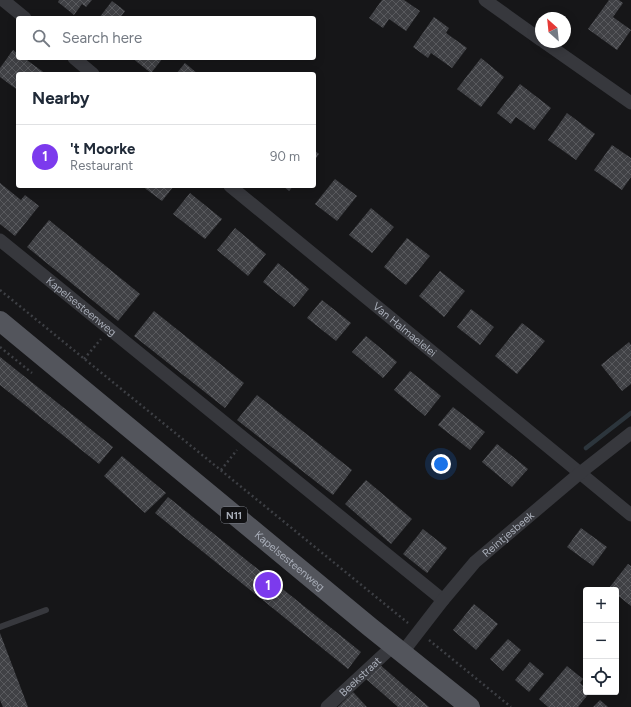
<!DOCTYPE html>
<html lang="en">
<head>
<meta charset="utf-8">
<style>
  body { margin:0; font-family:Figtree,sans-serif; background:#f2f2f3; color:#1f2937 }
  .controls { position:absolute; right:12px; bottom:12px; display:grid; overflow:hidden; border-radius:4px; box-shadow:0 2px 10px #0003 }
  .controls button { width:36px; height:36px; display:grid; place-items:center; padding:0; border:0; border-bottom:1px solid #e0e1e3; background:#fff; color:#1f2937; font:20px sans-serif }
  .compass { position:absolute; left:535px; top:12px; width:36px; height:36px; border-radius:50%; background:#fff; box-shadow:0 2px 10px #0003; rotate:333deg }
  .you { position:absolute; left:441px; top:464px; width:14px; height:14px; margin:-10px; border:3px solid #fff; border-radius:50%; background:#1a73e8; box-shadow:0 0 0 6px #1a73e833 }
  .badge { display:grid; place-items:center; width:26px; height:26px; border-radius:50%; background:#7c3aed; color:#fff; font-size:13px; font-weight:700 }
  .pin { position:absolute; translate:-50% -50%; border:2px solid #fff; box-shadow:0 1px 4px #0006 }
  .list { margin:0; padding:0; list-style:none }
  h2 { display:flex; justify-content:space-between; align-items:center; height:52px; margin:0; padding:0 16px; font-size:17px }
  h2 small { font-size:13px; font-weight:400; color:#747a83 }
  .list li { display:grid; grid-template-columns:26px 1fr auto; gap:12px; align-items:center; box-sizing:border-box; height:64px; padding:0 16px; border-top:1px solid #e0e1e3 }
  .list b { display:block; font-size:15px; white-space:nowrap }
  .list p { margin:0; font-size:13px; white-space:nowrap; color:#747a83 }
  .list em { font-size:13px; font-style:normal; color:#747a83 }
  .icon { flex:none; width:22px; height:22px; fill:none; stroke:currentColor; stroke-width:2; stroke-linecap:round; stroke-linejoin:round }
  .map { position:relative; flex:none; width:631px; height:707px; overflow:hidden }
  .search { position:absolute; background:#fff; box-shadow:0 2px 10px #0003; left:16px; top:16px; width:300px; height:44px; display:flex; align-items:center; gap:10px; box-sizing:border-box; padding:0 14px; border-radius:4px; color:#747a83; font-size:15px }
  .panel { position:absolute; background:#fff; box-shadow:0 2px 10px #0003; left:16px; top:72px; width:300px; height:116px; border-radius:4px }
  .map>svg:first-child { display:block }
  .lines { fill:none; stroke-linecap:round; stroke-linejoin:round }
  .stream { stroke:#2c353c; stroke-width:4.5 }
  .building { fill:url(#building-cross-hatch) }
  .path { stroke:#3d3f44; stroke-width:2.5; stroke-dasharray:2 3; stroke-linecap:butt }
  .service { stroke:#37383d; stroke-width:6 }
  .minor { stroke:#37383d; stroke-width:13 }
  .primary { stroke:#53555c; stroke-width:20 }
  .labels { text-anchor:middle; stroke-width:3; stroke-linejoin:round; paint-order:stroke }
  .shield { fill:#111113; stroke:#7b7e86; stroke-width:1 }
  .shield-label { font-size:10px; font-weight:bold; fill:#a8adb8 }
  .street-label { font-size:11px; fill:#a8adb8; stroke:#111113 }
</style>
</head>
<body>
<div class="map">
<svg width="631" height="707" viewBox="0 0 631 707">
  <defs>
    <pattern id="building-cross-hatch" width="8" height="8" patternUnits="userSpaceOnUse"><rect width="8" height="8" fill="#404145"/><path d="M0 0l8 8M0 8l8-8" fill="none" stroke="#595a5e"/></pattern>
  </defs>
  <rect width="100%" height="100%" fill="#161618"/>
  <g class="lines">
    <path class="stream" d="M586,448L631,413"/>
  </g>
  <g class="building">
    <path d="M59,0H92L86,7L82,4L74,15L58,2Z"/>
    <path d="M382,0H404L420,11L406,31L389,19L383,28L369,18Z"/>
    <path d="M609,0H619L623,3L613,17L631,30L617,50L588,29Z"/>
    <path d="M112,1L125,11L120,18H99Z"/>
    <path d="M434,17L449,28L446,33L467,48L452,68L431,53L428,58L413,47Z"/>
    <path d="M13,50L18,54V58H24L46,74H18V90L12,86L0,77V68Z"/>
    <path d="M132,58H163L151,73Z"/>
    <path d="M481,58L504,77L481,107L457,89Z"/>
    <path d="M185,63L198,74H176Z"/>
    <path d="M520,84L551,108L534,130L516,117L511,124L497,113Z"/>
    <path d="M567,113L595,134L576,160L548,140Z"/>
    <path d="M612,145L631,158V177L622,190L594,170Z"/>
    <path d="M314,150L319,154L314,161Z"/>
    <path d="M335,179L357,196L337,221L315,204Z"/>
    <path d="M0,183L21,200L25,195L39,206L15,236L0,224Z"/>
    <path d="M142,186H174L162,201Z"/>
    <path d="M283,186H293L289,191Z"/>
    <path d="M190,193L222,219L205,239L173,214Z"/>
    <path d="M371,208L394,227L372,253L349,235Z"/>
    <path d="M49,220L140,294L118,321L27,247Z"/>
    <path d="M235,228L266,254L248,276L217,250Z"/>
    <path d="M407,238L430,256L406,285L384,267Z"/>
    <path d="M278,263L309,289L294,307L263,282Z"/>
    <path d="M440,271L465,291L444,317L419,296Z"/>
    <path d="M322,300L351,323L336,341L307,318Z"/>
    <path d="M471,309L494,327L480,345L457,327Z"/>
    <path d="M154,311L244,383L225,408L134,336Z"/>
    <path d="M522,323L545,341L517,374L495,356Z"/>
    <path d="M366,336L397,362L383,378L352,352Z"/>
    <path d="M629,342L631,345V384L622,391L601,365Z"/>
    <path d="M0,357L113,447L99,464L0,385Z"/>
    <path d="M410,371L441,396L425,416L394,390Z"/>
    <path d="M257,395L352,470L333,495L237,420Z"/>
    <path d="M453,407L485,432L470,450L438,425Z"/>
    <path d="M497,444L528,469L512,487L482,462Z"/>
    <path d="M122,456L166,493L145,513L104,476Z"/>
    <path d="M366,480L412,519L391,544L345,504Z"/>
    <path d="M168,497L361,652L348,669L155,513Z"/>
    <path d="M581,528L607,547L593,566L567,547Z"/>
    <path d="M423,529L447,548L427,573L403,554Z"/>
    <path d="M628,564L631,566V606L616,594V590H611L609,588Z"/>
    <path d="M474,604L498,624L476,650L453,630Z"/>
    <path d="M0,633L6,649L28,707H3L0,700Z"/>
    <path d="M508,639L521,650L503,671L490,659Z"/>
    <path d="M530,662L544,674L529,692L515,680Z"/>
    <path d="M379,664L429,707H398L366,679Z"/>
    <path d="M567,666L583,679L580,683L586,688V692H590L578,707H548L539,699Z"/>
    <path d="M353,692L367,707H338Z"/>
    <path d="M600,700L608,707H593Z"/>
  </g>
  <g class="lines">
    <g class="path">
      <path d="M0,290L408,623"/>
      <path d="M0,347L32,373"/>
      <path d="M84,359L101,339"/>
      <path d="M221,470L237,450"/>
      <path d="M429,640L511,707"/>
    </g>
    <path class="service" d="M0,627L46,610"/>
    <g class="minor">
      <path d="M3,0L25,18"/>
      <path d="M485,0L541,40"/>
      <path d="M544,42L631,103"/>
      <path d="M74,58L93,74"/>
      <path id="s1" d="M230,186L580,473L631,515"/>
      <path id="s2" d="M0,240L443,600"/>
      <path id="s3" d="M402,653L443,600L475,562L580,473L631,433"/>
      <path id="s4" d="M327,707L393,646"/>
    </g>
    <path class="primary" id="s5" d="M0,321L370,627L470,707"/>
  </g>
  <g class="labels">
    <rect class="shield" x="221" y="507" width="26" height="16" rx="3"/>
    <g class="shield-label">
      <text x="234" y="519">N11</text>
    </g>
    <g class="street-label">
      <text dy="4" stroke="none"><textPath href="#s2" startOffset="105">Kapelsesteenweg</textPath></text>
      <text dy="4" stroke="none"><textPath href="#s1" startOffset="226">Van Halmaelelei</textPath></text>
      <text dy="4" stroke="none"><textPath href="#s3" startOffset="160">Reintjesbeek</textPath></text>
      <text dy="4" stroke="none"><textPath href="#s5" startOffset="376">Kapelsesteenweg</textPath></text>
      <text dy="4" stroke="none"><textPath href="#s4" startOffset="45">Beekstraat</textPath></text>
    </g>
  </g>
</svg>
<div class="controls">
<button>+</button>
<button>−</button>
<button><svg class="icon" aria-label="locate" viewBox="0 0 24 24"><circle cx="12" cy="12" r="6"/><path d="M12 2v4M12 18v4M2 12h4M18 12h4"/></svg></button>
</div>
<svg class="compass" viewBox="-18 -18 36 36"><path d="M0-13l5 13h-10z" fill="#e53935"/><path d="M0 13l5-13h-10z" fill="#747a83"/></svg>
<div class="you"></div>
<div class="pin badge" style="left:268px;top:585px">1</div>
<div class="search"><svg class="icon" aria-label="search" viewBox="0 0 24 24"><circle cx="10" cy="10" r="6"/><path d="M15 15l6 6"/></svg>Search here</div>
<section class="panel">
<h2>Nearby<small></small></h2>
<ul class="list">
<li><span class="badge">1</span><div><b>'t Moorke</b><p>Restaurant</p></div><em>90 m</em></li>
</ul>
</section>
</div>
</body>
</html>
